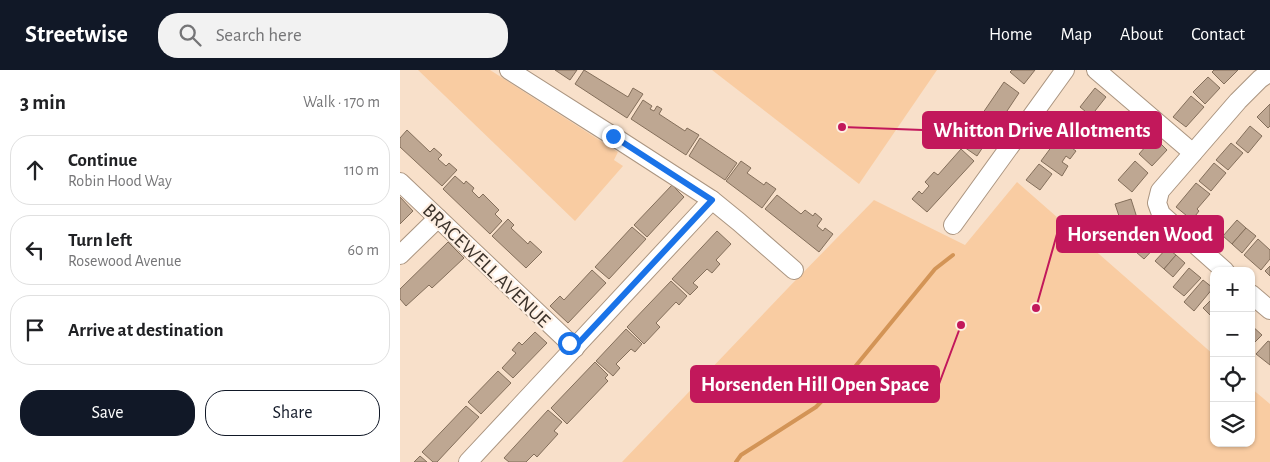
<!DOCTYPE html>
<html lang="en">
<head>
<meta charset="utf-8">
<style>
  body { margin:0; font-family:"Alegreya Sans",sans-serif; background:#f2f2f2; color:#202124 }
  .controls { position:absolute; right:15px; bottom:15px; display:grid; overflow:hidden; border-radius:10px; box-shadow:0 1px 4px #0004 }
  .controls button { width:45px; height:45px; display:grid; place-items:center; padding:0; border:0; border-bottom:1px solid #e0e0e0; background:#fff; color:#202124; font:25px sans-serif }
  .stop { position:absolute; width:15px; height:15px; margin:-11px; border:4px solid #1a73e8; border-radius:50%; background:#fff }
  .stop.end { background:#1a73e8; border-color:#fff; box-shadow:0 1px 5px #0008 }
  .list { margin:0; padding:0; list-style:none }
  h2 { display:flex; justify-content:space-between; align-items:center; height:65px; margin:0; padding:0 20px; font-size:21px }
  h2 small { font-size:16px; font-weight:400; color:#757577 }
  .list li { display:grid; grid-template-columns:32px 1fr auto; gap:15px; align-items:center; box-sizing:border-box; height:70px; margin:0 10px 10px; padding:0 10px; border:1px solid #e0e0e0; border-radius:20px }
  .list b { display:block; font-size:19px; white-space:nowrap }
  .list p { margin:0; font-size:16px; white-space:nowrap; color:#757577 }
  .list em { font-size:16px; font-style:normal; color:#757577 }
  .actions { display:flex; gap:10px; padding:15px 20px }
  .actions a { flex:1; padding:11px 0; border:1px solid #111827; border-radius:20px; text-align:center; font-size:18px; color:#111827 }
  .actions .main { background:#111827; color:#fff }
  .icon { flex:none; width:28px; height:28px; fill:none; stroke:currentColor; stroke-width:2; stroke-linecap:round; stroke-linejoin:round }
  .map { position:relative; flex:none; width:870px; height:392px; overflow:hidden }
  header { display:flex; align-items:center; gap:30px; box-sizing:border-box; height:70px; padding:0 25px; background:#111827; color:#fff }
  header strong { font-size:24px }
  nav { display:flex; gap:28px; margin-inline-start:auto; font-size:18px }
  .search { width:350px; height:45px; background:#f2f2f2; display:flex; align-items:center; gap:12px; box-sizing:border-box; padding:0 18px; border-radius:20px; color:#757577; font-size:19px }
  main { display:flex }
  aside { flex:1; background:#fff }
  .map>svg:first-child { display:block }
  .green { fill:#f9cca2 }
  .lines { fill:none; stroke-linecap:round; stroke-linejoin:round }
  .stream { stroke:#d39456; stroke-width:4 }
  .building { fill:#bea792; stroke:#846f5b }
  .minor-casing { stroke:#ab9580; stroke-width:20 }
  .minor { stroke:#fff; stroke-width:18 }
  .route { stroke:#1a73e8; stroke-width:6 }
  .labels { text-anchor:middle; stroke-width:4.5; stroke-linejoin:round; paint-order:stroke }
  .street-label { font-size:20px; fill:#3b322a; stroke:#feefe2 }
  .leader { fill:none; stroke:#c2185b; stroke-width:2 }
  .callout-dot { fill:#c2185b; stroke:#feefe2; stroke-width:2 }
  .callout { fill:#c2185b; stroke:#c2185b; stroke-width:2 }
  .callout-label { font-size:21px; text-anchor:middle; font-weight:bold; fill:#fff }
</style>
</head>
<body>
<header>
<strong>Streetwise</strong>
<div class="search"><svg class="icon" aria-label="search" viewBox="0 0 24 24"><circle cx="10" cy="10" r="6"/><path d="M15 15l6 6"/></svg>Search here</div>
<nav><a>Home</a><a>Map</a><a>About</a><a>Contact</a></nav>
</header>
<main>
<aside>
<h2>3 min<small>Walk · 170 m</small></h2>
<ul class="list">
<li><svg class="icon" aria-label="ahead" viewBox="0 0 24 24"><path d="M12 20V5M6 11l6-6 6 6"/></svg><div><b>Continue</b><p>Robin Hood Way</p></div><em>110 m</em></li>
<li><svg class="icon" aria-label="left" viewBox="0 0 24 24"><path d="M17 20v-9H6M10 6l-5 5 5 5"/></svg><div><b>Turn left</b><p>Rosewood Avenue</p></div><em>60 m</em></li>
<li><svg class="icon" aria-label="arrive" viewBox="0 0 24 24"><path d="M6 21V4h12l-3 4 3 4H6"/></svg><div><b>Arrive at destination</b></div></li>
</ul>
<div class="actions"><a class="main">Save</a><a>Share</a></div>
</aside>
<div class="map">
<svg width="870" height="392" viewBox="0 0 870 392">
  <rect width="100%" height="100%" fill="#f8e0ca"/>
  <g class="green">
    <path d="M18,0H90L218,82L214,90L223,96L175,151Z"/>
    <path d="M312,0H537L459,114Z"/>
    <path d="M617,112L814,285V373H851V318L870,334V392H222L389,217L474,130L565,175Z"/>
  </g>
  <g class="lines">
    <path class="stream" d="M336,392L341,385L416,337L454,298L535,199L553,185"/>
  </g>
  <g class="building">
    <path d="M155,0H177L170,10Z"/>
    <path d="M184,0L228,27L233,18L243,24L227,48L175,14Z"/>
    <path d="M612,0H635L624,14L610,2Z"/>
    <path d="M814,0H838L824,14L812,2Z"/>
    <path d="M808,7L820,18L805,34L793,22Z"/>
    <path d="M604,12L619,23L577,86L561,75Z"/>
    <path d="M695,18L706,27L691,46L680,37Z"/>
    <path d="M791,26L804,37L786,57L773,47Z"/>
    <path d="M243,30L252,36L250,39L254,41L257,36L262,39L259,44L285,61L287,58L299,65L286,85L231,49Z"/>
    <path d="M870,34V56L868,58L857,47Z"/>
    <path d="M850,56L862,66L848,83L836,73Z"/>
    <path d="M7,60L30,82L34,78L42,85L38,89L46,96L49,93L57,100L42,116L0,77V68Z"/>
    <path d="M754,67L767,80L752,96L739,84Z"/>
    <path d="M300,68L337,93L325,110L289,86Z"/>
    <path d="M658,68L676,81L670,89L666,86L662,92L668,96L662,106L641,91Z"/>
    <path d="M831,73L843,83L828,100L816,90Z"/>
    <path d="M561,79L574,91L527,142L512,129L519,121L522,124L529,116L525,112L534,102L538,105Z"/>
    <path d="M341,91L351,98L347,103L364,115L366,112L376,119L362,138L326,111Z"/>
    <path d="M735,91L748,103L732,122L718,110Z"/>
    <path d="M814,93L826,103L811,121L799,111Z"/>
    <path d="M639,94L652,104L640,120L626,110Z"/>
    <path d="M55,106L64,114L66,111L74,118L72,121L79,128L83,124L99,140L95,144L102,151L90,164L43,119Z"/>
    <path d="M796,113L810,124L797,139L799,141L792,150L776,137Z"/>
    <path d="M272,115L284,127L247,167L234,155Z"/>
    <path d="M377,125L401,144L405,140L413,146L415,143L422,149L417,156L423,161L425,158L433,164L419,182L365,139Z"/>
    <path d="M0,127L13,141L0,154Z"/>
    <path d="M731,129L738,151L715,159L711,148L719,146L715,134Z"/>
    <path d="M108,149L114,155L111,158L128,174L130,171L142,182L126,198L92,166Z"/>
    <path d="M837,150L846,158L832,174L823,166Z"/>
    <path d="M738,154L759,173L744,189L736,182L742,176L733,169L728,175L716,165Z"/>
    <path d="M232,157L246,169L209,209L195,197Z"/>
    <path d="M846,158L856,166L842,183L832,174Z"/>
    <path d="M317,161L331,174L316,190L320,194L312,203L307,199L293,213L298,217L290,225L272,209Z"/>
    <path d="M858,169L870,180V189L861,200L844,185Z"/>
    <path d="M48,172L64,188L32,218L29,215L6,236L0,229V219Z"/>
    <path d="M767,178L776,185L764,199L755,191Z"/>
    <path d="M776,185L785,193L773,207L764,199Z"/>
    <path d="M870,196V206L865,201Z"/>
    <path d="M789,198L801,208L784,226L773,217Z"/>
    <path d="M192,200L206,213L168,253L150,236L160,226L164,230Z"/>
    <path d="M803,210L813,218L794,241L784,232Z"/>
    <path d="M271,211L287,226L279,235L276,232L256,253L260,257L244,274L227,257Z"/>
    <path d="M814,227V247L813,248L803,238Z"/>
    <path d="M851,255L862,265L851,276Z"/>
    <path d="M226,259L242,274L235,282L231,279L216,294L220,298L213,306L196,291Z"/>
    <path d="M135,262L147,273L113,308L102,298L116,283L112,280L119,272L122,275Z"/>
    <path d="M868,271L870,272V295L856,284Z"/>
    <path d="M195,292L208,305L205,308L208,311L167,354L151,338Z"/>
    <path d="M98,301L111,313L81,344L68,332Z"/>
    <path d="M66,336L79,347L37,392H33L22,382Z"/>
    <path d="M148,340L162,352L154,361L158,364L137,387L134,384L126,392H109L104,388Z"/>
    <path d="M20,386L27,392H14Z"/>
  </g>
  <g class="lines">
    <g class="minor-casing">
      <g id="minor">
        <path d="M109,0L213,66L312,130L339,152L394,200"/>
        <path d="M696,0L793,83"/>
        <path d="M0,112L175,278"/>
        <path d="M553,155L665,0"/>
        <path d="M0,185L38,148"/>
        <path d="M825,201L761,144L757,133L760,121L838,31L860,9L870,2"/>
        <path d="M851,224L870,240"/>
        <path d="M68,392L312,130"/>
      </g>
    </g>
    <use href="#minor" class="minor"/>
  </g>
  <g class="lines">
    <path class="route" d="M169,273L174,278L312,130L213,66"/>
  </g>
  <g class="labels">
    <g class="street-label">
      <text transform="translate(87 195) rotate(44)" y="7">BRACEWELL AVENUE</text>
    </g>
  </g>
  <path class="leader" d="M442 57L523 60M636 238L657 164M561 255L539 314"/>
  <g class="callout-dot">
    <circle cx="442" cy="57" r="5"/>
    <circle cx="636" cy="238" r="5"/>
    <circle cx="561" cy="255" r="5"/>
  </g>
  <g class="callout">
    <rect x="523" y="42" width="238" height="36" rx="5"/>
    <rect x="657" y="146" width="166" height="36" rx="5"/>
    <rect x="291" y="296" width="248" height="36" rx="5"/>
  </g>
  <g class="callout-label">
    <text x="642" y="67">Whitton Drive Allotments</text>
    <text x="740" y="171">Horsenden Wood</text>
    <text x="415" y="321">Horsenden Hill Open Space</text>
  </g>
</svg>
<div class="controls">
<button>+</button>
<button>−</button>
<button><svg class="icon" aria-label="locate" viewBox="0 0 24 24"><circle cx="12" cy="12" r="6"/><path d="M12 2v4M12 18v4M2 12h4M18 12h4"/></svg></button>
<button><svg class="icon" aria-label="layers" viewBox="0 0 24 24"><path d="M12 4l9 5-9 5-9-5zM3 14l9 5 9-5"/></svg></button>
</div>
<div class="stop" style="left:169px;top:273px"></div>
<div class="stop end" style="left:213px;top:66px"></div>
</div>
</main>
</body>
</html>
